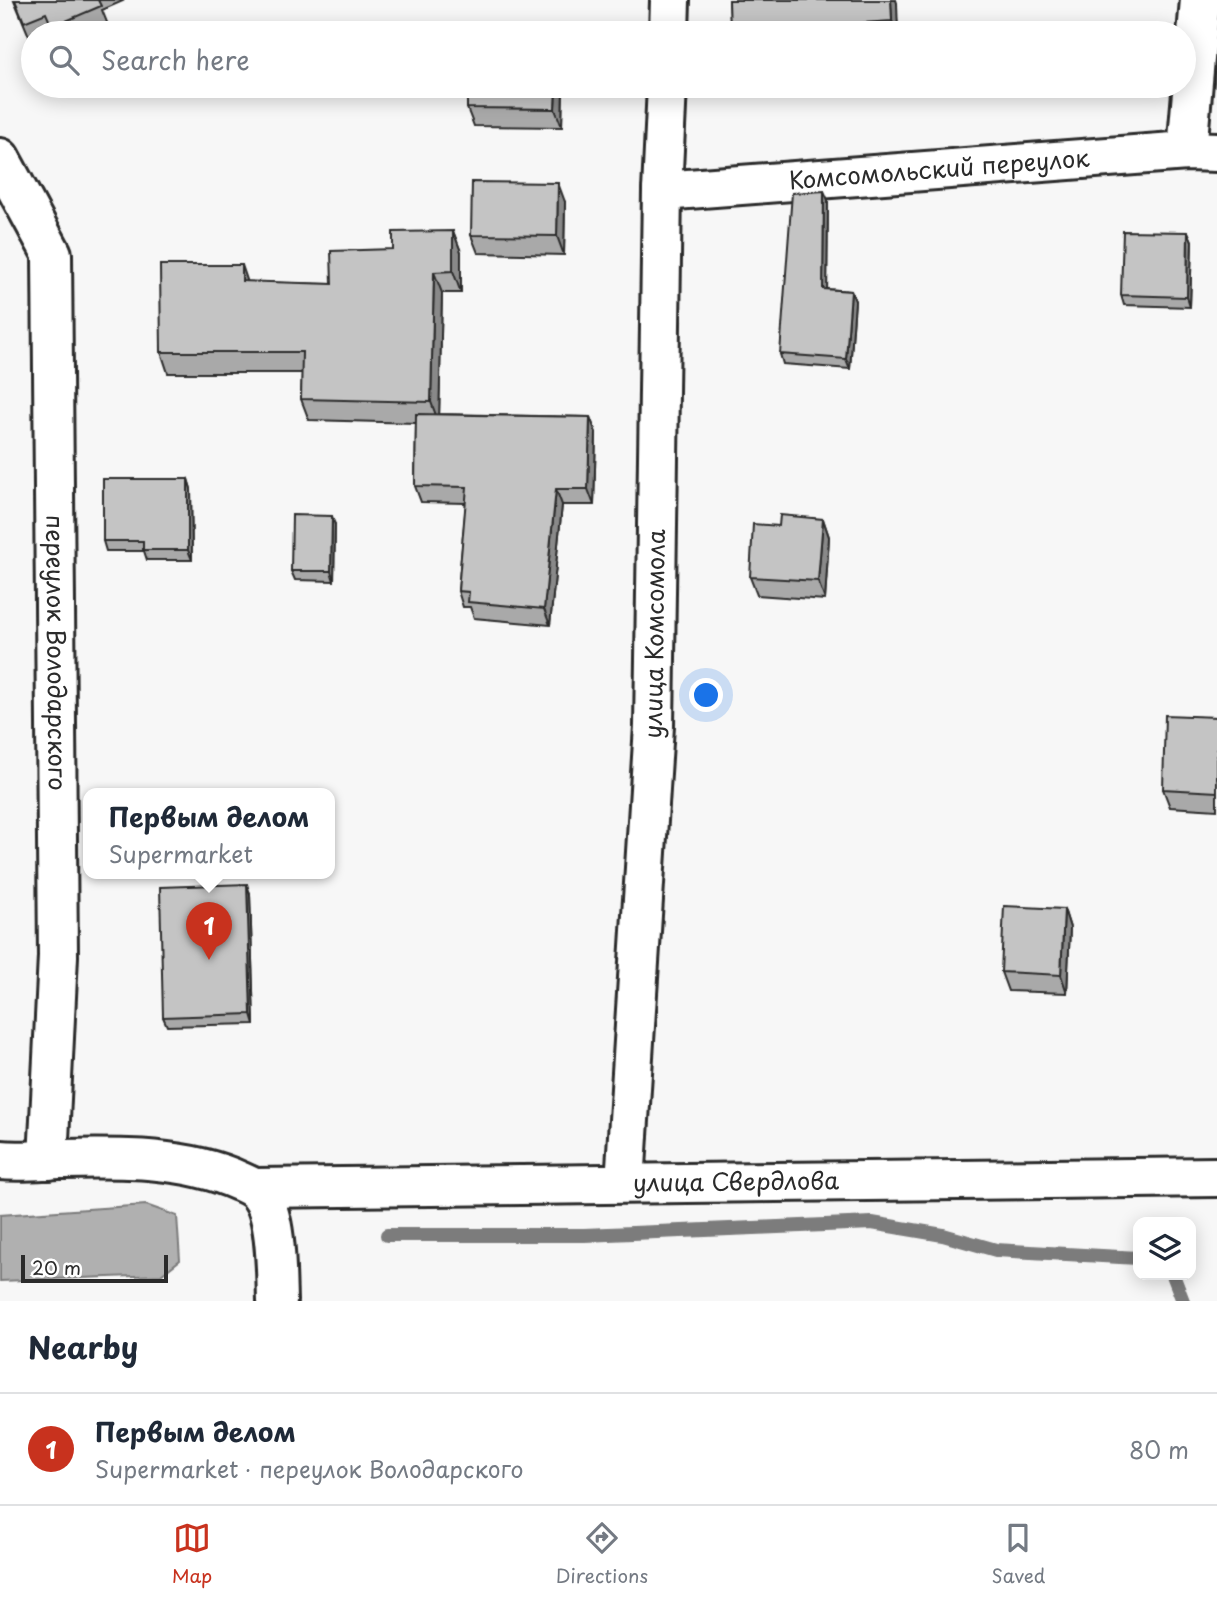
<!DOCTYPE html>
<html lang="en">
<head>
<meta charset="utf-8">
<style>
  body { margin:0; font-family:"Playpen Sans",sans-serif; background:#f6f6f7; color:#1f2937 }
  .controls { position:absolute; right:21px; bottom:21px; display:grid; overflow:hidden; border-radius:14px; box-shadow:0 4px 18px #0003 }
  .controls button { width:63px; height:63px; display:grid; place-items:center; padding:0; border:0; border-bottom:2px solid #e0e1e3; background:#fff; color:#1f2937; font:35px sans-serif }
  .scale { position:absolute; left:21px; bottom:18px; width:147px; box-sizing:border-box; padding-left:7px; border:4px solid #2b2b2b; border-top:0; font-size:19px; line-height:24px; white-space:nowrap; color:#2b2b2b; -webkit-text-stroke:5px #fff; paint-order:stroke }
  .you { position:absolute; left:707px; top:696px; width:24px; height:24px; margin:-18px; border:5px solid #fff; border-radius:50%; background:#1a73e8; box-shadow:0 0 0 10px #1a73e833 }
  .badge { display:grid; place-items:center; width:46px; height:46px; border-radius:50%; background:#c8321e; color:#fff; font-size:23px; font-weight:700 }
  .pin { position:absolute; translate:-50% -58px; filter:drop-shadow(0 2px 4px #0008) }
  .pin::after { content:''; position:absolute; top:37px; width:24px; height:21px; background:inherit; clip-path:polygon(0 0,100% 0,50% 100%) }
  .popup { position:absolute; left:83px; top:788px; width:252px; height:91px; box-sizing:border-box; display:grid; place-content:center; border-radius:14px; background:#fff; filter:drop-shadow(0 2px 5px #0005); font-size:23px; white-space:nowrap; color:#747a83 }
  .popup b { font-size:26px; color:#1f2937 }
  .popup::after { content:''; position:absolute; left:50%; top:100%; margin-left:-14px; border:14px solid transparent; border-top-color:#fff }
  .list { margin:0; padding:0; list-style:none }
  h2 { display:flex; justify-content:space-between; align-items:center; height:91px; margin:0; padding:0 28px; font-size:30px }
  h2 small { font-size:23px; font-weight:400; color:#747a83 }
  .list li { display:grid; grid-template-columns:46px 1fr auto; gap:21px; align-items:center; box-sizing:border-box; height:112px; padding:0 28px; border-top:2px solid #e0e1e3 }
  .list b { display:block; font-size:26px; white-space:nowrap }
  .list p { margin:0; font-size:23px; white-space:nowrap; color:#747a83 }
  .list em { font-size:23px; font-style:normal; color:#747a83 }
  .icon { flex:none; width:38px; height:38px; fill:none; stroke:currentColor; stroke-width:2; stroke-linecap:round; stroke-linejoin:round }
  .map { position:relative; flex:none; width:1217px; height:1301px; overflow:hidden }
  .search { position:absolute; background:#fff; box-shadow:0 4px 18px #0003; left:21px; right:21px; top:21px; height:77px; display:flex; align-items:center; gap:18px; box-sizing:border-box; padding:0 24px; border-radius:38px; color:#747a83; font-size:26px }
  .sheet { height:203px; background:#fff }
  nav { display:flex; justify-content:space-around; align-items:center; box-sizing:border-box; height:98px; border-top:2px solid #e0e1e3; background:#fff; font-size:19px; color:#747a83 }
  nav a { display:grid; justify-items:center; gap:4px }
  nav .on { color:#c8321e }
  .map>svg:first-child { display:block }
  .water { fill:#b0b0b0; stroke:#7b7b7b; stroke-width:2 }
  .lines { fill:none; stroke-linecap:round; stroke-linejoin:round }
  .stream { stroke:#7b7b7b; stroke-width:14 }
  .street-casing { stroke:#2b2b2b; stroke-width:44 }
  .secondary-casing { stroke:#2b2b2b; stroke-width:44 }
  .street { stroke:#fff; stroke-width:38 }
  .secondary { stroke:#fff; stroke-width:38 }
  .wall { fill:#a9a9a9; stroke:#2b2b2b; stroke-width:2 }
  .shaded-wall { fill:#898989; stroke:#2b2b2b; stroke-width:2 }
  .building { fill:#c4c4c4; stroke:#2b2b2b; stroke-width:2 }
  .labels { text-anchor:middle; stroke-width:5; stroke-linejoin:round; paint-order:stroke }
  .street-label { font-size:24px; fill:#2b2b2b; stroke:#fff }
</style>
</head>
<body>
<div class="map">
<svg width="1217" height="1301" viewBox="0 0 1217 1301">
  <rect width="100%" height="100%" fill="#f7f7f7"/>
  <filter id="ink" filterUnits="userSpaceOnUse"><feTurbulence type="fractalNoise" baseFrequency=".0143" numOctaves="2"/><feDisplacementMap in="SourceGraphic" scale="14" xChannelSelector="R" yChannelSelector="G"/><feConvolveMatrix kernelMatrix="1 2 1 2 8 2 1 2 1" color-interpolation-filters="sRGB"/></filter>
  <g filter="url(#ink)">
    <path class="water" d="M146,1205L177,1216L180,1260L161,1275L0,1281V1215Z"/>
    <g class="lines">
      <g class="stream">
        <path d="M387,1235H584L872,1223L943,1235L996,1250L1138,1258"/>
        <path d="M1173,1275L1183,1301"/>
      </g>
      <g class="street-casing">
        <g id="street">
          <path d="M669,33L670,0"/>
          <path d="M1187,151L1200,0"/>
          <path id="s1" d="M0,158L52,254L58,956L48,1160"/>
          <path id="s2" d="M662,191L1187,151L1217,152"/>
          <path id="s3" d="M625,1183L654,726L662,191L667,86"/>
          <path id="s4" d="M255,1188L1217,1177"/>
        </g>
      </g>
      <g class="secondary-casing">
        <path id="secondary" d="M0,1160C20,1162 39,1160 59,1159C118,1158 185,1156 239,1181C248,1185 256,1188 261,1196C277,1217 276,1274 277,1301"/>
      </g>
      <use href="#street" class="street"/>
      <use href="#secondary" class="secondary"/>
    </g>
    <g class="wall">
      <path d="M14,0H122L123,1L102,10L108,25L88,33H53V31L49,33H33V40L31,41Z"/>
      <path d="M729,0H896L898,33H731Z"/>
      <path d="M467,86H563L562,127L474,126L467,108Z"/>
      <path d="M995,86H1045L997,91Z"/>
      <path d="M828,200L827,289L851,291L855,301L850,369L783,364L780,354Z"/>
      <path d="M565,202L564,255L478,253L471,235Z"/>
      <path d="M453,231L461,252V293H442L439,414L590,417L596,433L594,505H562L550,625L474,618L470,607H463L458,591L466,503L421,502L415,486L416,423L309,420L301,399L302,373H168L161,352L248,282L332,284Z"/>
      <path d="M1188,232L1192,241L1190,307L1124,305L1121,295Z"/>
      <path d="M188,479L191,489L192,560H147L144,551H106L103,541Z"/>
      <path d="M823,519L829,537L825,600L757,595L750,577L779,526Z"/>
      <path d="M335,525L334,581L295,580L291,571Z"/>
      <path d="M1217,717V810L1170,807L1163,789Z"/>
      <path d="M250,894L254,1024L167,1026L163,1017Z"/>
      <path d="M1064,909L1070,928L1067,993L1008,991L1001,972Z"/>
    </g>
    <g class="shaded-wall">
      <path d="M891,0H896L897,3L898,33H897L892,21Z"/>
      <path d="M556,86H563L562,127L555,109Z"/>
      <path d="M558,183L565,202L564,255L557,236Z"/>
      <path d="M824,191L828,200L827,299L823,289Z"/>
      <path d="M453,231L461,252V293L453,271Z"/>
      <path d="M1188,232L1192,241L1190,307L1187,297Z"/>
      <path d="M242,265L249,286L242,281Z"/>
      <path d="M434,272L442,293L439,423L431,402Z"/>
      <path d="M851,291L855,301L850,369L846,359Z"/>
      <path d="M590,417L596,433L594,505L588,489Z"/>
      <path d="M188,479L191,489L192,560L188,550Z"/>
      <path d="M556,489L562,505L550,625L544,609Z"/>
      <path d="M332,516L335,525L334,581L331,571Z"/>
      <path d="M823,519L829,537L825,600L818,581Z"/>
      <path d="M247,884L250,894L254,1024L251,1014Z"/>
      <path d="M1064,909L1070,928L1067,993L1061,975Z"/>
    </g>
    <g class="building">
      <path d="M15,0H98L101,6L52,27L46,13L24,22Z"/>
      <path d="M729,0H891L892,21L730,32Z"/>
      <path d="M1037,25L1038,33H988V30Z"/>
      <path d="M467,86H556L555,109L467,108Z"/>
      <path d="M472,182L558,183L557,236L471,235Z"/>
      <path d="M824,191L823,289L851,291L846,359L780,354L792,193Z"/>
      <path d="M453,231V271L434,272L431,402L301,399L302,352H161L160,265H242V281L332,284L331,251L393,249V232Z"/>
      <path d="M1123,231L1188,232L1187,297L1121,295Z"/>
      <path d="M416,414L590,417L588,489H556L544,609L468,602L469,592L458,591L467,487L415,486Z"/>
      <path d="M103,479H188V550H143V541H103Z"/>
      <path d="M292,515L332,516L331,571H291Z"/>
      <path d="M780,515L823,519L818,581L750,577L753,524L779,526Z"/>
      <path d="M1165,715L1217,717V792L1163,789Z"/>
      <path d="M247,884L251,1014L163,1017L160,887Z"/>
      <path d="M1004,906L1064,909L1061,975L1001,972Z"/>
    </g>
  </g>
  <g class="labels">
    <g class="street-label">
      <text dy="8" stroke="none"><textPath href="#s2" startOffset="278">Комсомольский переулок</textPath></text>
      <text dy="8" stroke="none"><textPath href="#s3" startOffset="550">улица Комсомола</textPath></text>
      <text dy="8" stroke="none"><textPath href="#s1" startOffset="508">переулок Володарского</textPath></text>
      <text dy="8" stroke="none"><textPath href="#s4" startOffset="481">улица Свердлова</textPath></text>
    </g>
  </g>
</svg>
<div class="controls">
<button><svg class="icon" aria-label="layers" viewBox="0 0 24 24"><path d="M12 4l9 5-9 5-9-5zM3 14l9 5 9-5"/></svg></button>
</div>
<div class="scale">20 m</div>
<div class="you"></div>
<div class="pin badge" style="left:209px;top:960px">1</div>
<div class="popup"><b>Первым делом</b>Supermarket</div>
<div class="search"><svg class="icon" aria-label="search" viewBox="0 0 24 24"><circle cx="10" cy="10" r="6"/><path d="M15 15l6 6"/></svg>Search here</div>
</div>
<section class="sheet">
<h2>Nearby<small></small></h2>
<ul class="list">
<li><span class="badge">1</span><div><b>Первым делом</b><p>Supermarket · переулок Володарского</p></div><em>80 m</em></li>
</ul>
</section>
<nav>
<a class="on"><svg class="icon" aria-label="map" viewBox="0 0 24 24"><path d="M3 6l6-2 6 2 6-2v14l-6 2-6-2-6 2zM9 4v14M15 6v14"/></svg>Map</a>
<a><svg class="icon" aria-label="directions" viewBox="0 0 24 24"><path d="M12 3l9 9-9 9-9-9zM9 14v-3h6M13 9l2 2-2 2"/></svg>Directions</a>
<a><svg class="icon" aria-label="saved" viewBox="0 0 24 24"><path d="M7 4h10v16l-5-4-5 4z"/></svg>Saved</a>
</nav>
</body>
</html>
